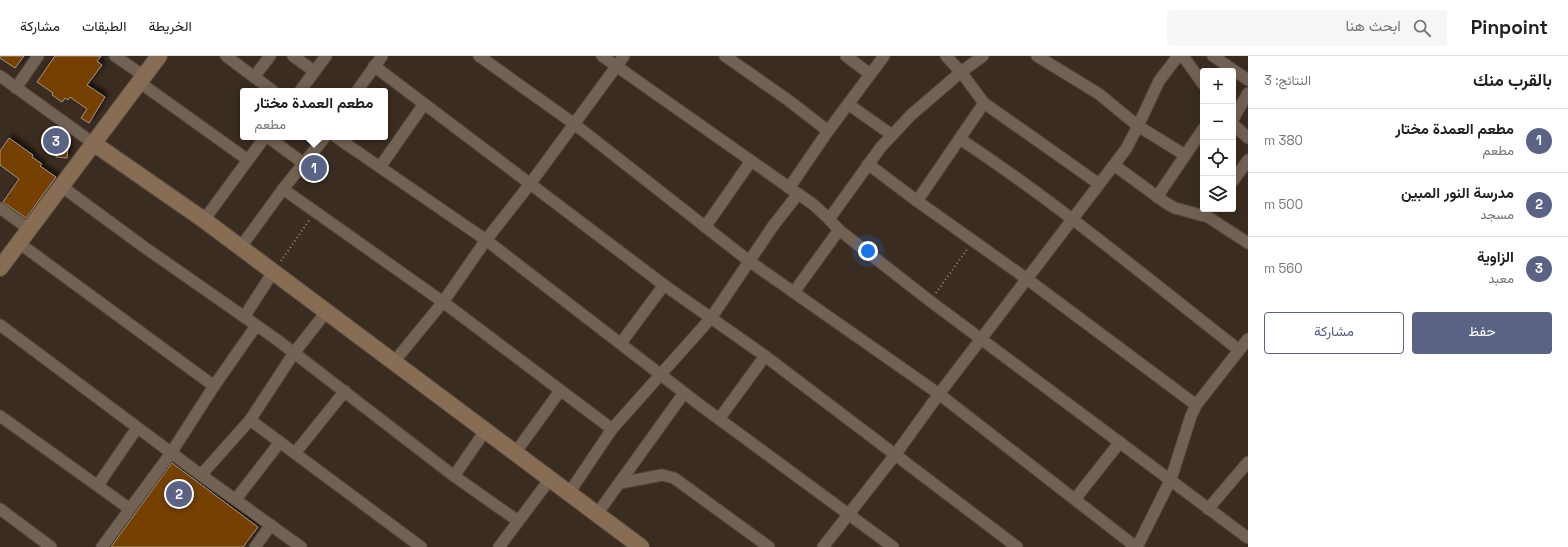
<!DOCTYPE html>
<html lang="ar">
<head>
<meta charset="utf-8">
<style>
  body { margin:0; font-family:"Space Grotesk",Vazirmatn,sans-serif; background:#f6f6f6; color:#202124; direction:rtl }
  .controls { position:absolute; right:12px; top:12px; display:grid; overflow:hidden; border-radius:4px; box-shadow:0 4px 16px #0002 }
  .controls button { width:36px; height:36px; display:grid; place-items:center; padding:0; border:0; border-bottom:1px solid #e0e0e0; background:#fff; color:#202124; font:20px sans-serif }
  .you { position:absolute; left:868px; top:195px; width:14px; height:14px; margin:-10px; border:3px solid #fff; border-radius:50%; background:#1a73e8; box-shadow:0 0 0 6px #1a73e833 }
  .badge { display:grid; place-items:center; width:26px; height:26px; border-radius:50%; background:#5a6386; color:#fff; font-size:13px; font-weight:700 }
  .pin { position:absolute; translate:-50% -50%; border:2px solid #fff; box-shadow:0 1px 4px #0006 }
  .popup { position:absolute; left:240px; top:32px; width:148px; height:52px; box-sizing:border-box; display:grid; place-content:center; border-radius:4px; background:#fff; filter:drop-shadow(0 1px 3px #0005); font-size:13px; white-space:nowrap; color:#757577 }
  .popup b { font-size:15px; color:#202124 }
  .popup::after { content:''; position:absolute; left:50%; top:100%; margin-left:-8px; border:8px solid transparent; border-top-color:#fff }
  .list { margin:0; padding:0; list-style:none }
  h2 { display:flex; justify-content:space-between; align-items:center; height:52px; margin:0; padding:0 16px; font-size:17px }
  h2 small { font-size:13px; font-weight:400; color:#757577 }
  .list li { display:grid; grid-template-columns:26px 1fr auto; gap:12px; align-items:center; box-sizing:border-box; height:64px; padding:0 16px; border-top:1px solid #e0e0e0 }
  .list b { display:block; font-size:15px; white-space:nowrap }
  .list p { margin:0; font-size:13px; white-space:nowrap; color:#757577 }
  .list em { font-size:13px; font-style:normal; color:#757577 }
  .actions { display:flex; gap:8px; padding:12px 16px }
  .actions a { flex:1; padding:9px 0; border:1px solid #5a6386; border-radius:4px; text-align:center; font-size:14px; color:#5a6386 }
  .actions .main { background:#5a6386; color:#fff }
  .icon { flex:none; width:22px; height:22px; fill:none; stroke:currentColor; stroke-width:2; stroke-linecap:round; stroke-linejoin:round }
  .map { position:relative; flex:none; width:1248px; height:491px; overflow:hidden; direction:ltr }
  header { display:flex; align-items:center; gap:24px; box-sizing:border-box; height:56px; padding:0 20px; background:#fff; border-bottom:1px solid #e0e0e0 }
  header strong { font-size:19px }
  nav { display:flex; gap:22px; margin-inline-start:auto; font-size:14px }
  .search { width:280px; height:36px; background:#f6f6f6; display:flex; align-items:center; gap:10px; box-sizing:border-box; padding:0 14px; border-radius:4px; color:#757577; font-size:15px }
  main { display:flex }
  aside { flex:1; background:#fff }
  .map>svg:first-child { display:block }
  .building { fill:#754100; stroke:#a49385; filter:url(#shadow) }
  .lines { fill:none; stroke-linecap:round; stroke-linejoin:round }
  .street-casing { stroke:#55483e; stroke-width:13 }
  .secondary-casing { stroke:#55483e; stroke-width:18 }
  .path { stroke:#95897e; stroke-width:2; stroke-dasharray:1 3; stroke-linecap:butt }
  .street { stroke:#726254; stroke-width:11 }
  .secondary { stroke:#886d55; stroke-width:16 }
</style>
</head>
<body>
<header>
<strong>Pinpoint</strong>
<div class="search"><svg class="icon" aria-label="search" viewBox="0 0 24 24"><circle cx="10" cy="10" r="6"/><path d="M15 15l6 6"/></svg>ابحث هنا</div>
<nav><a>الخريطة</a><a>الطبقات</a><a>مشاركة</a></nav>
</header>
<main>
<aside>
<h2>بالقرب منك<small>النتائج: 3</small></h2>
<ul class="list">
<li><span class="badge">1</span><div><b>مطعم العمدة مختار</b><p>مطعم</p></div><em>380 m</em></li>
<li><span class="badge">2</span><div><b>مدرسة النور المبين</b><p>مسجد</p></div><em>500 m</em></li>
<li><span class="badge">3</span><div><b>الزاوية</b><p>معبد</p></div><em>560 m</em></li>
</ul>
<div class="actions"><a class="main">حفظ</a><a>مشاركة</a></div>
</aside>
<div class="map">
<svg width="1248" height="491" viewBox="0 0 1248 491">
  <defs>
    <filter id="shadow"><feDropShadow dx="3.5" dy="-3.5" stdDeviation="2" flood-color="#0009"/></filter>
  </defs>
  <rect width="100%" height="100%" fill="#3a2c20"/>
  <g class="building">
    <path d="M0,0H24L15,12L0,2Z"/>
    <path d="M55,0H101L97,5L102,9L87,29L105,41L89,67L81,62L87,53L70,41L68,44L65,42L62,46L52,39L53,37L37,26Z"/>
    <path d="M9,82L33,99L32,101L42,108L40,110L56,121L26,162L3,146L19,123L0,109V95Z"/>
    <path d="M57,87L68,88L67,102L56,101Z"/>
    <path d="M172,407L258,471L243,491H111Z"/>
  </g>
  <g class="lines">
    <g class="street-casing">
      <g id="street">
        <path d="M115,0L144,20"/>
        <path d="M226,0L273,35"/>
        <path d="M293,0L314,15"/>
        <path d="M479,0L573,67L749,205L939,338L1136,491"/>
        <path d="M602,0L814,149L829,163L839,174L930,245L1248,482"/>
        <path d="M725,0L788,44L828,75"/>
        <path d="M846,0L870,18"/>
        <path d="M983,0L961,16L984,47L1099,128"/>
        <path d="M1178,0L1159,25L1138,70L1185,99"/>
        <path d="M1183,0L1203,28"/>
        <path d="M1213,0L1248,24"/>
        <path d="M374,10L664,229L765,300L1017,491"/>
        <path d="M0,20L93,87"/>
        <path d="M254,21L270,0"/>
        <path d="M139,26L248,104L265,81"/>
        <path d="M16,32L38,0"/>
        <path d="M300,35L326,0"/>
        <path d="M357,35L382,0"/>
        <path d="M848,48L892,79"/>
        <path d="M1233,63L1248,37"/>
        <path d="M1233,68L1248,82"/>
        <path d="M268,81L303,107"/>
        <path d="M336,81L486,184L700,349L893,491"/>
        <path d="M960,83C1057,147 1147,222 1239,294"/>
        <path d="M868,108L917,145L1027,223L1196,349"/>
        <path d="M1114,109L1166,147L1175,152L1208,161L1248,187"/>
        <path d="M380,111L424,48"/>
        <path d="M1233,125L1248,104"/>
        <path d="M61,130L144,191L276,283L454,420L518,465"/>
        <path d="M789,132L828,75L884,0"/>
        <path d="M283,133L443,246L612,373"/>
        <path d="M1157,141L1203,73"/>
        <path d="M917,145L984,47"/>
        <path d="M0,152L29,173"/>
        <path d="M829,163L881,91L911,59L961,16L946,0"/>
        <path d="M204,164L248,104"/>
        <path d="M705,171L751,105"/>
        <path d="M19,187L214,330"/>
        <path d="M240,192L283,133L325,81"/>
        <path d="M794,236L839,174"/>
        <path d="M244,261L273,216"/>
        <path d="M0,269L201,419L301,491"/>
        <path d="M621,287L664,229"/>
        <path d="M393,307L443,246L486,184L530,128L624,0"/>
        <path d="M0,360L130,453"/>
        <path d="M719,363L765,300"/>
        <path d="M250,364L421,491"/>
        <path d="M295,397L345,335"/>
        <path d="M515,397L560,335"/>
        <path d="M201,419L250,364L294,297L326,256"/>
        <path d="M454,420L485,375"/>
        <path d="M620,427L662,419L674,422L769,491"/>
        <path d="M98,429L137,372"/>
        <path d="M569,437L612,373L711,262L773,170L798,138"/>
        <path d="M236,443L280,386"/>
        <path d="M1075,443L1120,386"/>
        <path d="M0,453L51,491"/>
        <path d="M1208,453L1248,406"/>
        <path d="M597,458L684,337"/>
        <path d="M102,491L171,397L214,330L256,270"/>
        <path d="M255,491L271,469"/>
        <path d="M499,491L550,423"/>
        <path d="M823,491L895,399L939,338L1126,93L1138,70L1099,38L1037,0"/>
        <path d="M1137,491L1171,423L1191,360L1196,349L1248,283"/>
      </g>
    </g>
    <g class="secondary-casing">
      <g id="secondary">
        <path d="M93,87L204,164L641,491"/>
        <path d="M0,212L159,0"/>
      </g>
    </g>
    <g class="path">
      <path d="M281,205L310,163"/>
      <path d="M936,237L968,192"/>
    </g>
    <use href="#street" class="street"/>
    <use href="#secondary" class="secondary"/>
  </g>
</svg>
<div class="controls">
<button>+</button>
<button>−</button>
<button><svg class="icon" aria-label="locate" viewBox="0 0 24 24"><circle cx="12" cy="12" r="6"/><path d="M12 2v4M12 18v4M2 12h4M18 12h4"/></svg></button>
<button><svg class="icon" aria-label="layers" viewBox="0 0 24 24"><path d="M12 4l9 5-9 5-9-5zM3 14l9 5 9-5"/></svg></button>
</div>
<div class="you"></div>
<div class="pin badge" style="left:314px;top:112px">1</div>
<div class="popup"><b>مطعم العمدة مختار</b>مطعم</div>
<div class="pin badge" style="left:179px;top:438px">2</div>
<div class="pin badge" style="left:56px;top:85px">3</div>
</div>
</main>
</body>
</html>
